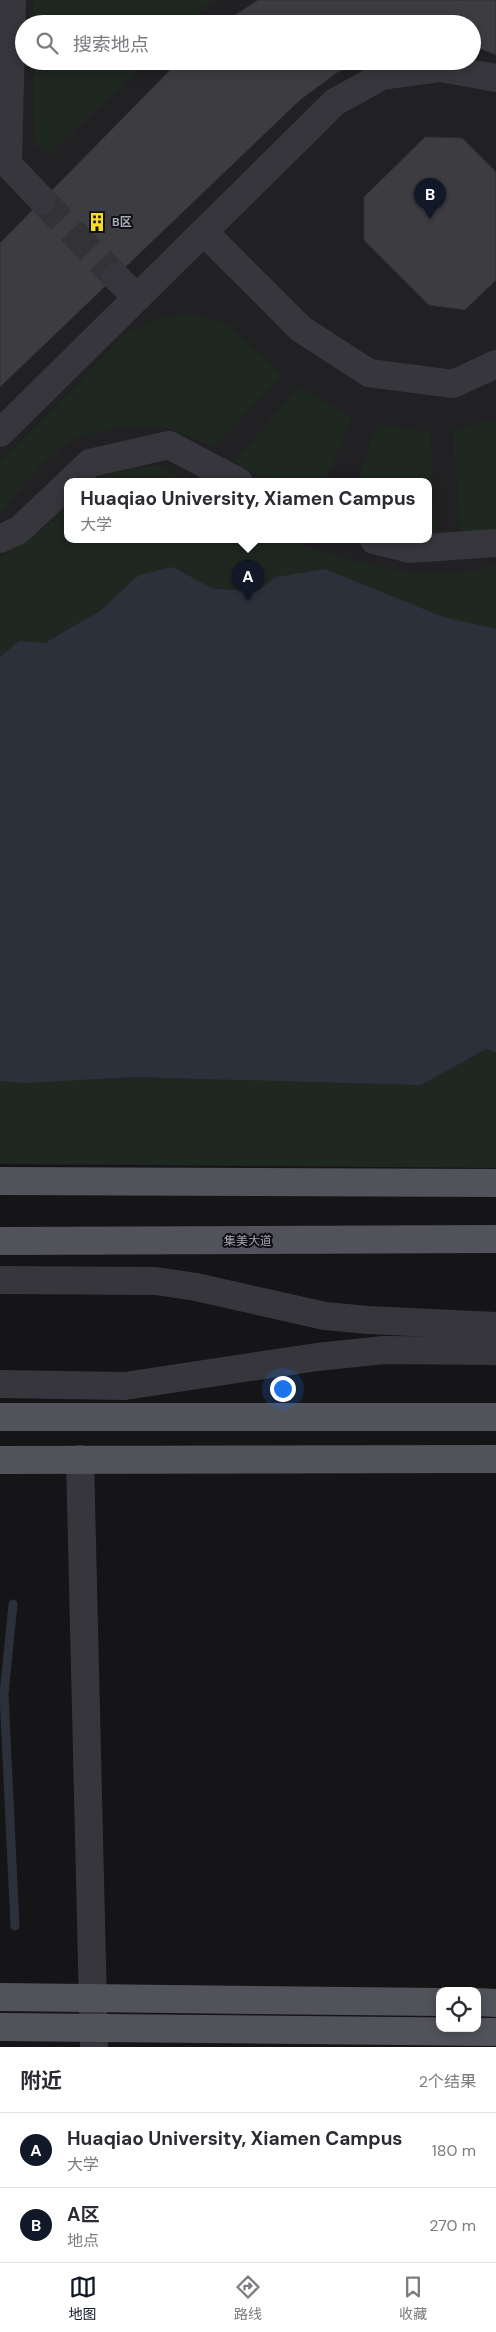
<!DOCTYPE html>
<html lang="zh">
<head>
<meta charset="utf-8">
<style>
  body { margin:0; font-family:"DM Sans","Noto Sans SC",sans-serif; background:#f2f2f3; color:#2b2b33 }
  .controls { position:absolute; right:15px; bottom:15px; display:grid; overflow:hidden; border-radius:10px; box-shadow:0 2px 12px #0003 }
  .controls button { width:45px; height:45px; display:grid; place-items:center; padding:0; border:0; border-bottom:1px solid #e1e1e2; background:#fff; color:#2b2b33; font:25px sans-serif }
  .you { position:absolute; left:282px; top:1388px; width:18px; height:18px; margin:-12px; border:4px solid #fff; border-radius:50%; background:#1a73e8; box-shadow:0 0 0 8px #1a73e833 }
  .badge { display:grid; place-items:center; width:32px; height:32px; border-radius:50%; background:#111827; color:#fff; font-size:16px; font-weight:700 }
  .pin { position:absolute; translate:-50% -41px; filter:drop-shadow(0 1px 2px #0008) }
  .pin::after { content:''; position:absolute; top:26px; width:18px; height:15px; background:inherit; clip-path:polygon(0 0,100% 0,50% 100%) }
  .popup { position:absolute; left:64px; top:478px; width:368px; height:65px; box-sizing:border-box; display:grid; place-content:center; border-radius:10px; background:#fff; filter:drop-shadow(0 1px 4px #0005); font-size:16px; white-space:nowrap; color:#7c7c81 }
  .popup b { font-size:19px; color:#2b2b33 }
  .popup::after { content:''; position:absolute; left:50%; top:100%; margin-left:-10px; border:10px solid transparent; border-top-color:#fff }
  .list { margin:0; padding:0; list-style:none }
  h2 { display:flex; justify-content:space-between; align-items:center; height:65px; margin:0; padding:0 20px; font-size:21px }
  h2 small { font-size:16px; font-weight:400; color:#7c7c81 }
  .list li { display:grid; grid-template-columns:32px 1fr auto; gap:15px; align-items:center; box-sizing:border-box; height:75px; padding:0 20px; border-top:1px solid #e1e1e2 }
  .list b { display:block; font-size:19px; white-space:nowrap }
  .list p { margin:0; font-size:16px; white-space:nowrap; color:#7c7c81 }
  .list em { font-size:16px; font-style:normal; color:#7c7c81 }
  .icon { flex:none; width:28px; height:28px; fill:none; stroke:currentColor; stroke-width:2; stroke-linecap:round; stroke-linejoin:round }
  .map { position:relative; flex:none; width:496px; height:2047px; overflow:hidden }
  .search { position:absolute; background:#fff; box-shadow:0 2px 12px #0003; left:15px; right:15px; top:15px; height:55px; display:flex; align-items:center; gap:12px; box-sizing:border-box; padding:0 18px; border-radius:28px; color:#7c7c81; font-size:19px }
  .sheet { height:215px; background:#fff }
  nav { display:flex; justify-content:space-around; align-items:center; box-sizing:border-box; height:70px; border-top:1px solid #e1e1e2; background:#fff; font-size:14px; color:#7c7c81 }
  nav a { display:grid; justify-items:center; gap:2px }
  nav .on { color:#111827 }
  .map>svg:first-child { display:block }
  .built { fill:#212124; fill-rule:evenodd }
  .green { fill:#1f2721 }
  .water { fill:#2b303b }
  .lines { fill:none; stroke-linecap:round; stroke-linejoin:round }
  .stream { stroke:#2b303b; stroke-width:9 }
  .building { fill:#3c3c41; stroke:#302f33 }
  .minor-tunnel { stroke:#323237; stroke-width:28; stroke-dasharray:28 14; stroke-linecap:butt }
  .minor { stroke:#36363c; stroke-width:28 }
  .major { stroke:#52525b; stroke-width:28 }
  .labels { text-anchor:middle; stroke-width:4; stroke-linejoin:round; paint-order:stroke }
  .poi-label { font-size:12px; font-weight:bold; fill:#a6a8b7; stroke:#101012; text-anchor:start }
  .street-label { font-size:12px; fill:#a6a8b7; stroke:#101012 }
</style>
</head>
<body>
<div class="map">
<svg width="496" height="2047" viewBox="0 0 496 2047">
  <rect width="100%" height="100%" fill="#151517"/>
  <path class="built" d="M0,0H496V1140L0,1142ZM24,24H472V61H24ZM68,482H428V540H68Z"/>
  <g class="green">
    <path d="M33,0H212L187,24H34Z"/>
    <path d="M34,61H148L49,155L35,145Z"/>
    <path d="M195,313L230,327L282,375L214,447L168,428L123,426L76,437L42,464L0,514V463L124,335L161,317Z"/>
    <path d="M299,387L352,417L325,482H265L234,461Z"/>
    <path d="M496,419V532L461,535L453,430Z"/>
    <path d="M376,424L430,432L437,534H428V482H358Z"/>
    <path d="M158,466L194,482H89L106,470Z"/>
    <path d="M68,500V540H295C349,565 439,585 496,565V1168L0,1164V557L43,530Z"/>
  </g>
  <path class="water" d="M172,567L214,589L257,591L276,577L325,569L443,617L496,629V1052L486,1049L421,1085L135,1077L25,1083L0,1081V657L19,641L45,643L100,611L139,575Z"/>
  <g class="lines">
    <path class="stream" d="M13,1604L4,1694L15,1926"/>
  </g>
  <g class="building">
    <path d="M258,0H496V55L481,49H472V24H221Z"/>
    <path d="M179,61H373L339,71L300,100L0,387V243Z"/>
    <path d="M425,137L462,138L496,172V280L465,310L429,305L364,240V197Z"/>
  </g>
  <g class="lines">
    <path class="minor-tunnel" d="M42,200L116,277"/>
    <g class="minor">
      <path d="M12,0L8,164L42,200"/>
      <path d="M204,232L301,329L369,373L453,384L496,364"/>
      <path d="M116,277L137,298"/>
      <path d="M0,433L335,102L382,76L441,68L496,78"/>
      <path d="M70,482L90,463L169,445L239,482"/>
      <path d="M0,539L19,530L68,484"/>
      <path d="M374,540L410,549L496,543"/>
      <path d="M0,1280L156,1281L196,1287L325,1316L368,1320L496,1326"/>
      <path d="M0,1384L125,1386L317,1357L384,1350L496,1351"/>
      <path d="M80,1459L94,2047"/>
    </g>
    <g class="major">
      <path d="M0,1181L496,1183"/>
      <path d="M0,1241L496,1239"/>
      <path d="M0,1417H496"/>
      <path d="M0,1460L496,1459"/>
      <path d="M0,1997L440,2002"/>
      <path d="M477,2002L496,2003"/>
      <path d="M0,2027L496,2032"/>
    </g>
  </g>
  <defs>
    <g id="building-bare" transform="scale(1.5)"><path d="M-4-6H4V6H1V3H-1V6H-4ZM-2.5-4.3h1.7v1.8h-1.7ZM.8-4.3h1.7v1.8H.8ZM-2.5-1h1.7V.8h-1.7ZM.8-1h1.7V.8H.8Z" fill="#f6db2d" stroke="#101012" stroke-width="2.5" paint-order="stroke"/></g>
  </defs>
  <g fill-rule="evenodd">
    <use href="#building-bare" x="97" y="222"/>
  </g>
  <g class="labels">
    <g class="poi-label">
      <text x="112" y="226">B区</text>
    </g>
    <g class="street-label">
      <text x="248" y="1245">集美大道</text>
    </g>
  </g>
</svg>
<div class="controls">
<button><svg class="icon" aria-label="locate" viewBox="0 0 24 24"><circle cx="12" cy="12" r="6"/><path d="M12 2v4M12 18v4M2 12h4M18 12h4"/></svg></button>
</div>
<div class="you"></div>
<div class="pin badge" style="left:248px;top:601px">A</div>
<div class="popup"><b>Huaqiao University, Xiamen Campus</b>大学</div>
<div class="pin badge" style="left:430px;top:219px">B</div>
<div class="search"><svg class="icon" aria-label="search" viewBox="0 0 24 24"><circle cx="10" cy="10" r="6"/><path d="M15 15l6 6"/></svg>搜索地点</div>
</div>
<section class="sheet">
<h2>附近<small>2个结果</small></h2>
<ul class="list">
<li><span class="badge">A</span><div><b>Huaqiao University, Xiamen Campus</b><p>大学</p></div><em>180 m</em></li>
<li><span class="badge">B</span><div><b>A区</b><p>地点</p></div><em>270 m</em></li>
</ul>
</section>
<nav>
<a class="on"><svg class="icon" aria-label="map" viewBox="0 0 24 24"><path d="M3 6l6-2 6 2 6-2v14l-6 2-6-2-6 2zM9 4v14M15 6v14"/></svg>地图</a>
<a><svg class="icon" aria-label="directions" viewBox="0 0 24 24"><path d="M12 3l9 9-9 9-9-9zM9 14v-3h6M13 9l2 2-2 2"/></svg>路线</a>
<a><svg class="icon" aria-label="saved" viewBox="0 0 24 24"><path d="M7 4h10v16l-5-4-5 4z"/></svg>收藏</a>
</nav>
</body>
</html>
